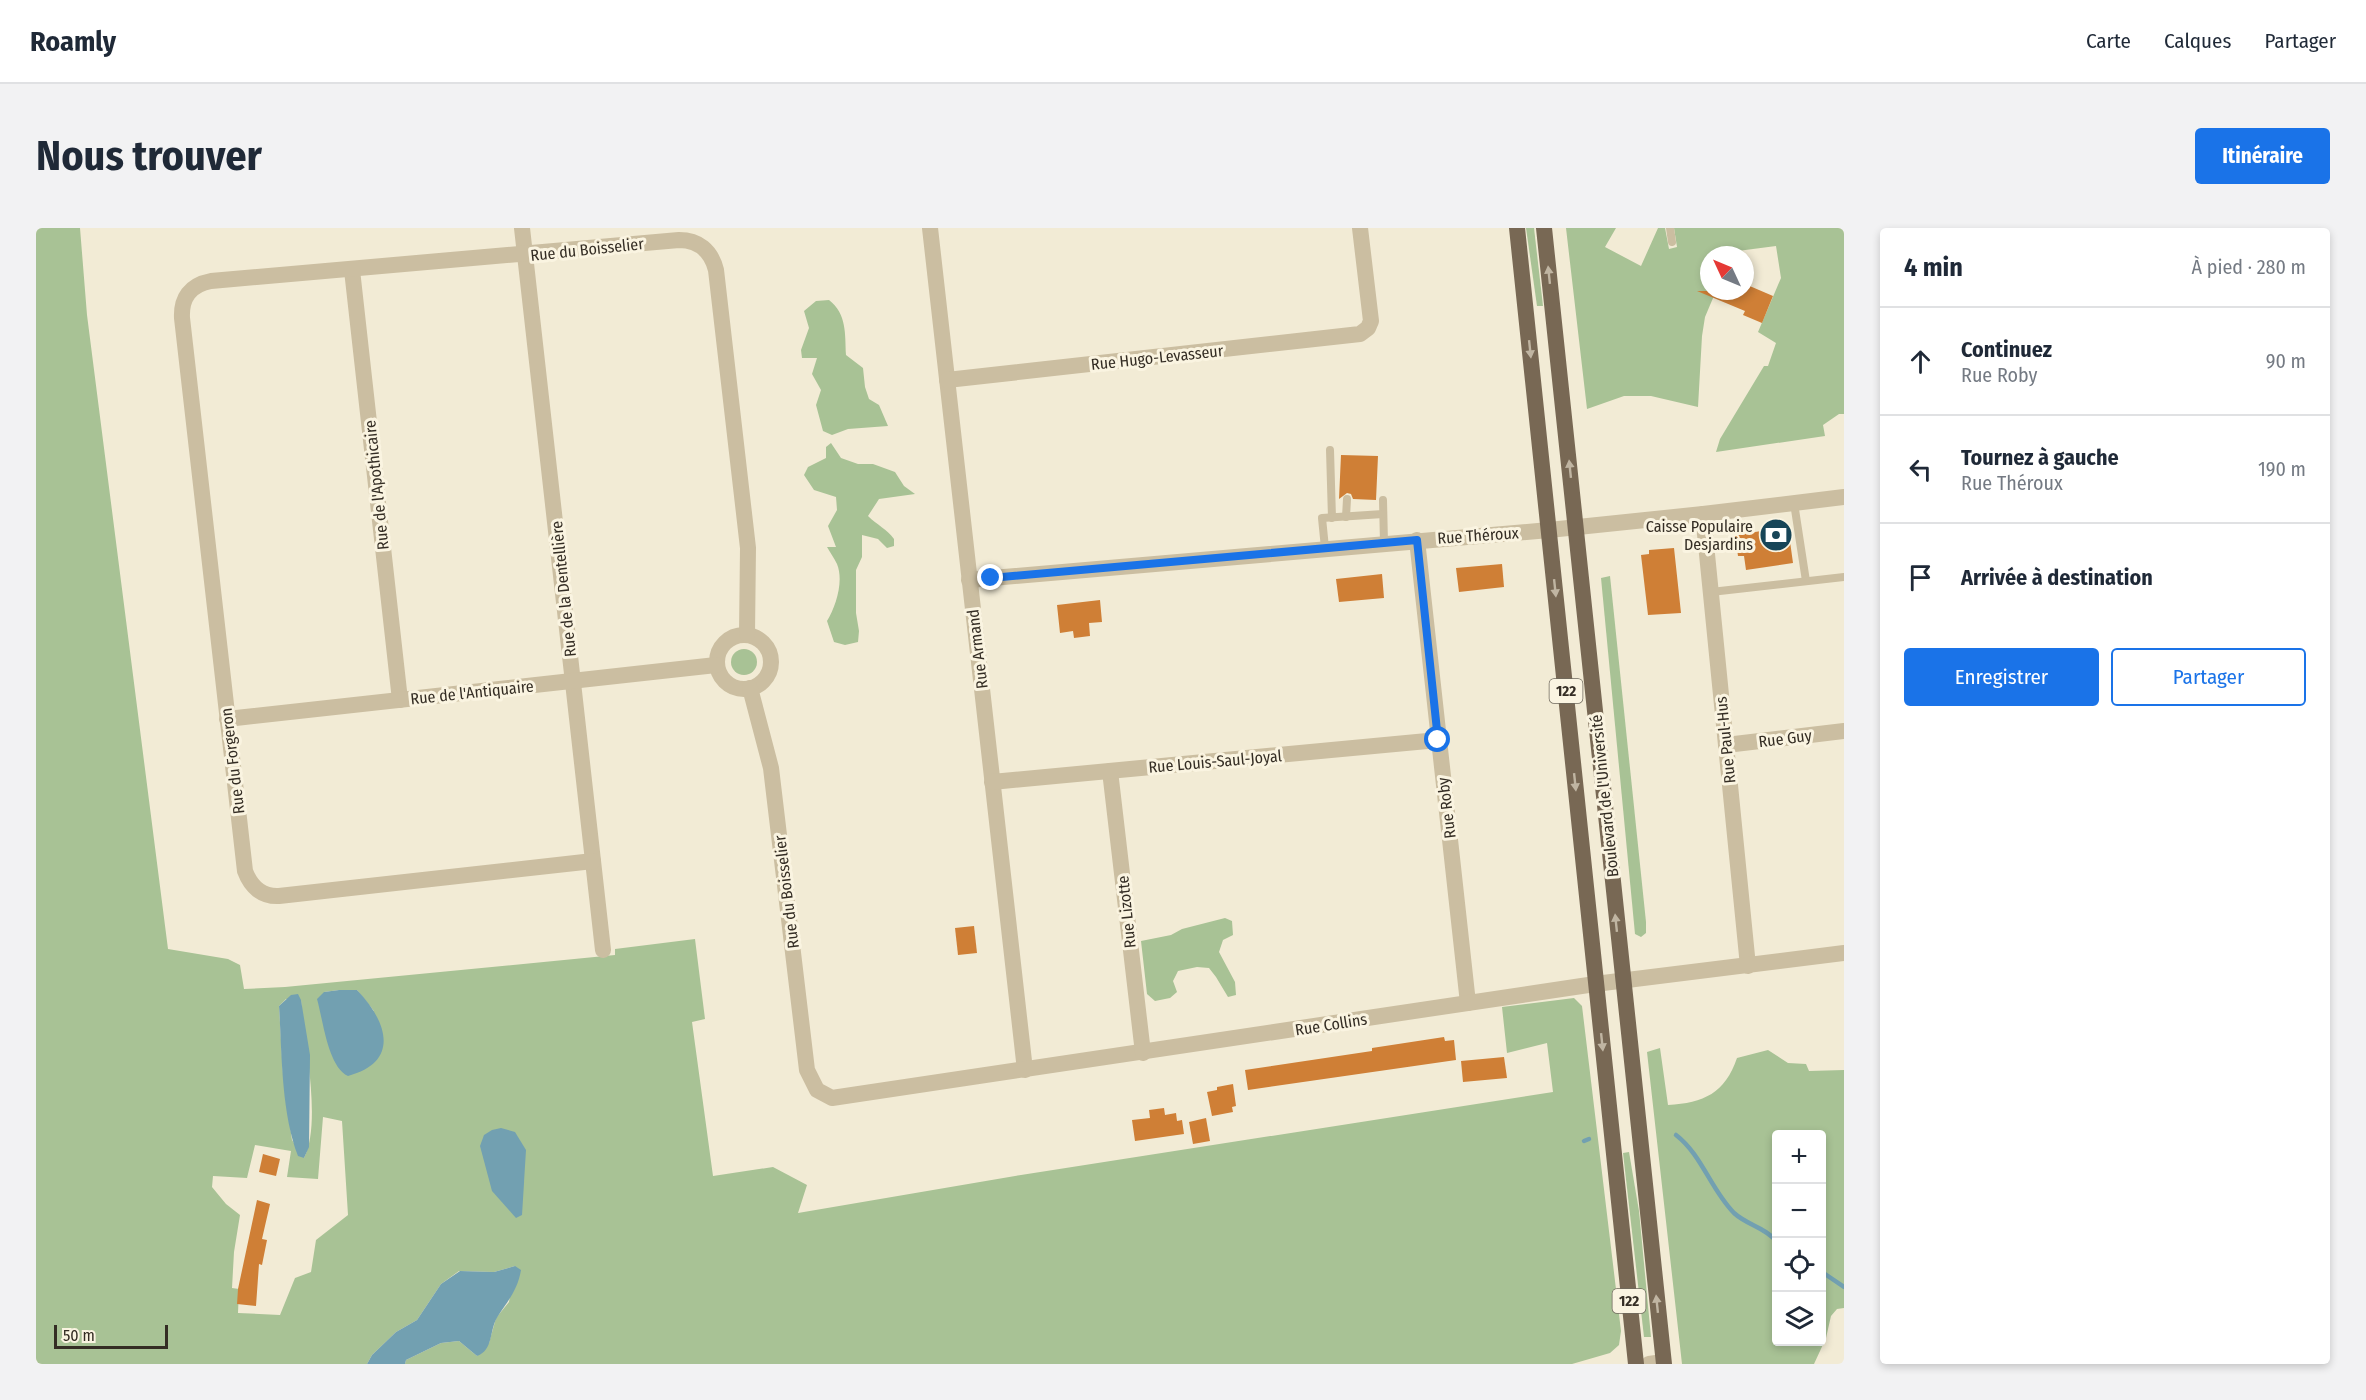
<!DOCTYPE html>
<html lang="fr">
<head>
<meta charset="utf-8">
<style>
  body { margin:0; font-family:"Fira Sans Condensed",sans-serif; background:#f2f2f3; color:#1f2937 }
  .controls { position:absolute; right:18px; bottom:18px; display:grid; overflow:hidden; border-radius:6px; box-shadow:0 3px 9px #0003 }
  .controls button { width:54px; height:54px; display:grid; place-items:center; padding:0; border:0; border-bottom:2px solid #e0e1e3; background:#fff; color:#1f2937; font:30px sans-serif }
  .compass { position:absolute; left:1664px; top:18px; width:54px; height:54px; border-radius:50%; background:#fff; box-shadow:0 3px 9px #0003; rotate:314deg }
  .scale { position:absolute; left:18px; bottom:15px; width:114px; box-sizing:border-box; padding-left:6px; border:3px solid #342d24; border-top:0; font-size:16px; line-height:21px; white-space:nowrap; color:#342d24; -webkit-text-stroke:4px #faf4e1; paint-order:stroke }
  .stop { position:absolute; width:18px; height:18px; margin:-14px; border:4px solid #1a73e8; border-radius:50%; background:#fff }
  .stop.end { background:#1a73e8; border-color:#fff; box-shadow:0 2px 6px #0008 }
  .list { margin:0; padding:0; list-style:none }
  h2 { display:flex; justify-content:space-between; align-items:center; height:78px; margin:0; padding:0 24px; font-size:26px }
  h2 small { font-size:20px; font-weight:400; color:#747a83 }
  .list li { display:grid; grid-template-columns:39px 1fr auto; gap:18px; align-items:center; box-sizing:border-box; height:108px; padding:0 24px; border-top:2px solid #e0e1e3 }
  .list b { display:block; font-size:22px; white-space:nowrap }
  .list p { margin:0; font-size:20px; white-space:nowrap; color:#747a83 }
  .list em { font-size:20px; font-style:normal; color:#747a83 }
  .actions { display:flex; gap:12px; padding:18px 24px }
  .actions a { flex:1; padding:14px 0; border:2px solid #1a73e8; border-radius:6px; text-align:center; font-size:21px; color:#1a73e8 }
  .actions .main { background:#1a73e8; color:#fff }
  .icon { flex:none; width:33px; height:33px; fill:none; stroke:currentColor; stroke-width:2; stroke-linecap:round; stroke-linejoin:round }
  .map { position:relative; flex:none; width:1808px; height:1136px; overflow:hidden; border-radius:6px }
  header { display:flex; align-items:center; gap:36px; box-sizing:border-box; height:84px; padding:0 30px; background:#fff; border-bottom:2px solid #e0e1e3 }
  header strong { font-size:28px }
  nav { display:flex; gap:33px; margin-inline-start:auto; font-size:21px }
  .intro { display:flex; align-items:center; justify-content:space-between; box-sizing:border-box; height:144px; padding:0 36px }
  h1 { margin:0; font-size:42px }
  .button { padding:15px 27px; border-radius:6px; background:#1a73e8; color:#fff; font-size:21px; font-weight:700 }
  main { display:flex; gap:36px; padding:0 36px }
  aside { flex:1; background:#fff; border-radius:6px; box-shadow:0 3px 9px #0003 }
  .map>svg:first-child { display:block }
  .green { fill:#a8c295; fill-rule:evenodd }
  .water { fill:#72a0b1 }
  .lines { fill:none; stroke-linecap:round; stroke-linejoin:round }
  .stream { stroke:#72a0b1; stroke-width:4.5 }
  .building { fill:#cf7f36 }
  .service { stroke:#cbbea1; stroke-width:8 }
  .minor { stroke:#cbbea1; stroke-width:16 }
  .primary { stroke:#786854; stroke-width:16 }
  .oneway { fill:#c0b5a2 }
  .route { stroke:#1a73e8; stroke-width:8 }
  .labels { text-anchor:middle; stroke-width:6; stroke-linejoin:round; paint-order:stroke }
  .shield { fill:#faf4e1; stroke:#6f695d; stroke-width:1.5 }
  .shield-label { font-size:15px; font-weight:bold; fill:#342d24 }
  .street-label { font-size:16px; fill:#342d24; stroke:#faf4e1 }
  .poi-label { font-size:16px; fill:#342d24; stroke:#faf4e1; text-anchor:end }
</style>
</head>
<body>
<header>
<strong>Roamly</strong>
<nav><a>Carte</a><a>Calques</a><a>Partager</a></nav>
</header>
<div class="intro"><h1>Nous trouver</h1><a class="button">Itinéraire</a></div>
<main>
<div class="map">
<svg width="1808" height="1136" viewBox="0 0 1808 1136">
  <rect width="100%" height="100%" fill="#f2ebd5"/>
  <g class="green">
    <path d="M0,0H44L51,87L132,721L192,731L204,737L208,761L249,759L579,727V721L659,711L669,791L656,794L677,948L737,939L771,957L762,985L985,947L1517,864L1511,815L1471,825L1466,779L1538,770L1546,778L1585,1103L1583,1117L1574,1125L1536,1136H369L370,1132L405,1115L423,1113L441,1128L453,1115L460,1090L473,1074L479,1038L458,1044L423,1043L405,1056L381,1092L360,1104L336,1127L331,1136H0ZM303,762H321L338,783L288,764ZM250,771L265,772C268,813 286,895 268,930L256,912L247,846L243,778ZM287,889L306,893L312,987L280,1012L275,1044L259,1050L244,1087L202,1085L203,1061L196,1060L198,1024L204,987L190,976L176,959L177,948L211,950L219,917L255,923L251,949L282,951Z"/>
    <path d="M1490,0H1498L1507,78H1501Z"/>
    <path d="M1530,0H1580L1569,19L1605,38L1622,0H1629L1633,21L1641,19L1638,0H1808V186H1803L1787,197L1789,208L1680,224L1684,211L1728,138H1732L1740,115L1722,104L1745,50L1740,18L1694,24L1693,27H1673V63H1680L1669,89L1666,108L1662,179L1615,168H1588L1551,181Z"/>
    <path d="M793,72C811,86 809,106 810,127L827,140L829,159L833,171L843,177L852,198L812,201L796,207L787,203L780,177L785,162L776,146L781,130H766L765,122L773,100L768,83L780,73Z"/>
    <path d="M795,215L805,230L822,236H837L859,244L868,258L879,266L843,271L832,288C841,297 851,301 858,311V318L851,320L842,311L826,307V329L820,342V385L823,403L822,414L809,417L798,414L791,393C800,378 808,353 801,336C798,330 794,324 791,319H800L792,298L801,282L800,269L778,262L768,247L772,239L790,230V219Z"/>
    <path d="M1574,348L1610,694V705L1605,709L1599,706L1565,350Z"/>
    <circle cx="708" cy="434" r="13"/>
    <path d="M1189,690L1196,693L1197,707L1187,712L1183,724L1199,754L1200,767L1192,769L1180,749L1173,740L1161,739L1142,743L1137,753L1141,764L1134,770L1119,773L1111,766L1105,713L1135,707L1146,701Z"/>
    <path d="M1624,820L1632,877C1668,875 1689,865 1701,830L1732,822L1752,835L1770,836L1773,843L1808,842V1080L1801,1081L1795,1088L1790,1110L1778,1136H1646L1611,824ZM1740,906H1786V1114H1740Z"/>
    <path d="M1593,924L1603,983L1615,1109H1608L1587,925Z"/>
  </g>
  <g class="water">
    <path d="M303,762H321C351,793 365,834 312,848C292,839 287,792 281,771L288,764Z"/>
    <path d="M262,766L265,772L274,827L273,919L268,930L262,928C245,884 246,825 243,778L255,767Z"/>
    <path d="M465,900L479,904L490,922L486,987L480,990L456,963L444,918L448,907L456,902Z"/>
    <path d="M479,1038L485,1042C482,1061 472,1073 462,1088C453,1101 458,1122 441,1128L423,1113L405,1115L370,1132L369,1136H331L336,1127L360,1104L381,1092L405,1056L424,1043L458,1044Z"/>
  </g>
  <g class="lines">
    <g class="stream">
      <path d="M1640,907C1666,927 1675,962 1698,985C1711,997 1730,1000 1740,1013"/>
      <path d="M1548,913L1553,911"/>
      <path d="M1786,1044L1808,1059"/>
    </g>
  </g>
  <g class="building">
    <path d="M1709,56L1737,68L1726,95L1707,87L1709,83L1661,63H1709Z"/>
    <path d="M1305,227L1342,228L1340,272L1317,271L1315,266L1311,265L1303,271Z"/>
    <path d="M1752,299L1757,335L1710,342L1708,328H1702L1699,307Z"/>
    <path d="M1638,320L1645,385L1612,387L1605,327L1613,326V322Z"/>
    <path d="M1466,336L1468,359L1423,364L1420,340Z"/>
    <path d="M1346,346L1348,370L1303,374L1300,351Z"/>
    <path d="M1064,372L1066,394L1053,395L1054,408L1038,410L1037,403L1024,405L1021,377Z"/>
    <path d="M938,698L941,725L922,727L919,700Z"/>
    <path d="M1408,809L1409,813L1418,812L1420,832L1212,862L1209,842L1336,823V820Z"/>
    <path d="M1468,829L1471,850L1427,854L1425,833Z"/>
    <path d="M1197,856L1200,878L1196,879L1197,884L1176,888L1171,864L1181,862V859Z"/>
    <path d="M1128,880L1129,887L1140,885L1141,893L1146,892L1148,906L1099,913L1096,892L1114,890L1113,882Z"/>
    <path d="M1170,890L1174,913L1157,916L1153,894Z"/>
    <path d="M227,926L244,931L240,948L223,944Z"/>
    <path d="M221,972L234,976L226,1011L231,1012L226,1037L223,1036L220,1078L201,1076L202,1061Z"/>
  </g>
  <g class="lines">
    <g class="service">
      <path d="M1634,0L1636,14"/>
      <path d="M1294,222L1296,290"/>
      <path d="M1347,272L1348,315"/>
      <path d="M1758,275L1770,353"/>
      <path d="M1310,289L1311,271"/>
      <path d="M1289,320L1286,290L1347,286"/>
      <path d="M1675,364L1808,349"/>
    </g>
    <g class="minor">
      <path d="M486,0L567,722"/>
      <path d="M894,0L989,842"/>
      <path d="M316,42L364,472"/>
      <path d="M911,152L1324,106L1332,100L1335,93L1324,0"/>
      <path d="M1667,286L1712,738"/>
      <path d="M1381,312L1432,775"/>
      <path d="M933,352L1513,302L1667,286L1808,269"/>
      <circle cx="708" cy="434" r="27"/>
      <path d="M714,460L735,540L771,842L781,862L796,870L1559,756L1808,725"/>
      <path d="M191,491L680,437"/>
      <path d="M1690,517L1808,503"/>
      <path d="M1074,543L1107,825"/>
      <path d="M956,554L1402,512"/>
      <path d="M557,633L243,668C226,669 215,659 209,643L146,90C145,70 154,57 175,53L643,12C662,12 675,22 680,42L712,320L711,406"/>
      <path d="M1613,1136L1627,1134"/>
    </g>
    <g class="primary">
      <path d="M1481,0L1600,1136"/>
      <path d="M1508,0L1628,1136"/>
    </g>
  </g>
  <defs><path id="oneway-solid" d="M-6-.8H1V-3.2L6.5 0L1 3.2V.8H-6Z" transform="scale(1.5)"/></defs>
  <g class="oneway">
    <use href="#oneway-solid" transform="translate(1513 47) rotate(-96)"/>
    <use href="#oneway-solid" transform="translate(1494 121) rotate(84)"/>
    <use href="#oneway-solid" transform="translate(1534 241) rotate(-96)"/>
    <use href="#oneway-solid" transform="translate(1519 360) rotate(84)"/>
    <use href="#oneway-solid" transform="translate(1539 554) rotate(84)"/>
    <use href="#oneway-solid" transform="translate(1580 695) rotate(-96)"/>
    <use href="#oneway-solid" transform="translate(1566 814) rotate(84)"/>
    <use href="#oneway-solid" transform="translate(1621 1076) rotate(-96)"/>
  </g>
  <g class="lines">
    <path class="route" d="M955,350L1381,312L1402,512"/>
  </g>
  <defs>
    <g id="bank-disc" transform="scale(1.725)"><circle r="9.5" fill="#174558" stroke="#faf4e1"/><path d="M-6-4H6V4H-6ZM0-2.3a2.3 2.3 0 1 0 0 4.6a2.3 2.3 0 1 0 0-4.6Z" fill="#fff"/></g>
  </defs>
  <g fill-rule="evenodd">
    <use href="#bank-disc" x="1740" y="307"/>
  </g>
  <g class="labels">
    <g class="shield">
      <rect x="1513.5" y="451" width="33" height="24" rx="4.5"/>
      <rect x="1576.5" y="1061" width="33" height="24" rx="4.5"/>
    </g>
    <g class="shield-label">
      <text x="1530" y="468">122</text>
      <text x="1593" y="1078">122</text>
    </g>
    <g class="street-label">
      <text transform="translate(551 21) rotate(-6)" y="6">Rue du Boisselier</text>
      <text transform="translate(1121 129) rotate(-6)" y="6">Rue Hugo-Levasseur</text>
      <text transform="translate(340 257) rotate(-96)" y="6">Rue de l'Apothicaire</text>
      <text transform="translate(1442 307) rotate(-4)" y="6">Rue Théroux</text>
      <text transform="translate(527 361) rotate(-96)" y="6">Rue de la Dentellière</text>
      <text transform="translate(941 421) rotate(-97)" y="6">Rue Armand</text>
      <text transform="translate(436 464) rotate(-6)" y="6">Rue de l'Antiquaire</text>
      <text transform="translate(1749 510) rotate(-7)" y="6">Rue Guy</text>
      <text transform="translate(1689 512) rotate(-96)" y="6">Rue Paul-Hus</text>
      <text transform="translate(196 533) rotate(-97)" y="6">Rue du Forgeron</text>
      <text transform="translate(1179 533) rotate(-5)" y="6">Rue Louis-Saul-Joyal</text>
      <text transform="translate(1568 568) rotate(-96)" y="6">Boulevard de l'Université</text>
      <text transform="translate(1410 580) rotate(-97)" y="6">Rue Roby</text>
      <text transform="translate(750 664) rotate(-97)" y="6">Rue du Boisselier</text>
      <text transform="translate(1090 684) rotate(-96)" y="6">Rue Lizotte</text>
      <text transform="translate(1295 796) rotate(-9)" y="6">Rue Collins</text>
    </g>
    <g class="poi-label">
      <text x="1717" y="304">Caisse Populaire<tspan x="1717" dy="18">Desjardins</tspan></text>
    </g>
  </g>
</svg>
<div class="controls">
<button>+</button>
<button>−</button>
<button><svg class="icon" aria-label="locate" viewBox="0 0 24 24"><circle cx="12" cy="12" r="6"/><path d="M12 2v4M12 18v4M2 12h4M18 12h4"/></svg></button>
<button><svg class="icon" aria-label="layers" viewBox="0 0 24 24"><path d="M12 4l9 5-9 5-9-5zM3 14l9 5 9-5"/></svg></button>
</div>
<svg class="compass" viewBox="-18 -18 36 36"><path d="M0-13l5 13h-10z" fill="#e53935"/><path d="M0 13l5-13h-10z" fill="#747a83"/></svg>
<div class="scale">50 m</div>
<div class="stop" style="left:1402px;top:512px"></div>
<div class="stop end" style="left:955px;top:350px"></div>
</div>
<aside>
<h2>4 min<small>À pied · 280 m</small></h2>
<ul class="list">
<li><svg class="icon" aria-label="ahead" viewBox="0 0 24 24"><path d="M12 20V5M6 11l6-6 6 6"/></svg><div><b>Continuez</b><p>Rue Roby</p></div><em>90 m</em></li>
<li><svg class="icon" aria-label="left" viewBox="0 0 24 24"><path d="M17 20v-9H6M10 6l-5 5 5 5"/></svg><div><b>Tournez à gauche</b><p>Rue Théroux</p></div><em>190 m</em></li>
<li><svg class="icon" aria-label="arrive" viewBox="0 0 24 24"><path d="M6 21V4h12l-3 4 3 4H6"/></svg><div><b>Arrivée à destination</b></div></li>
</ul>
<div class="actions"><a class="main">Enregistrer</a><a>Partager</a></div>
</aside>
</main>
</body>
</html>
